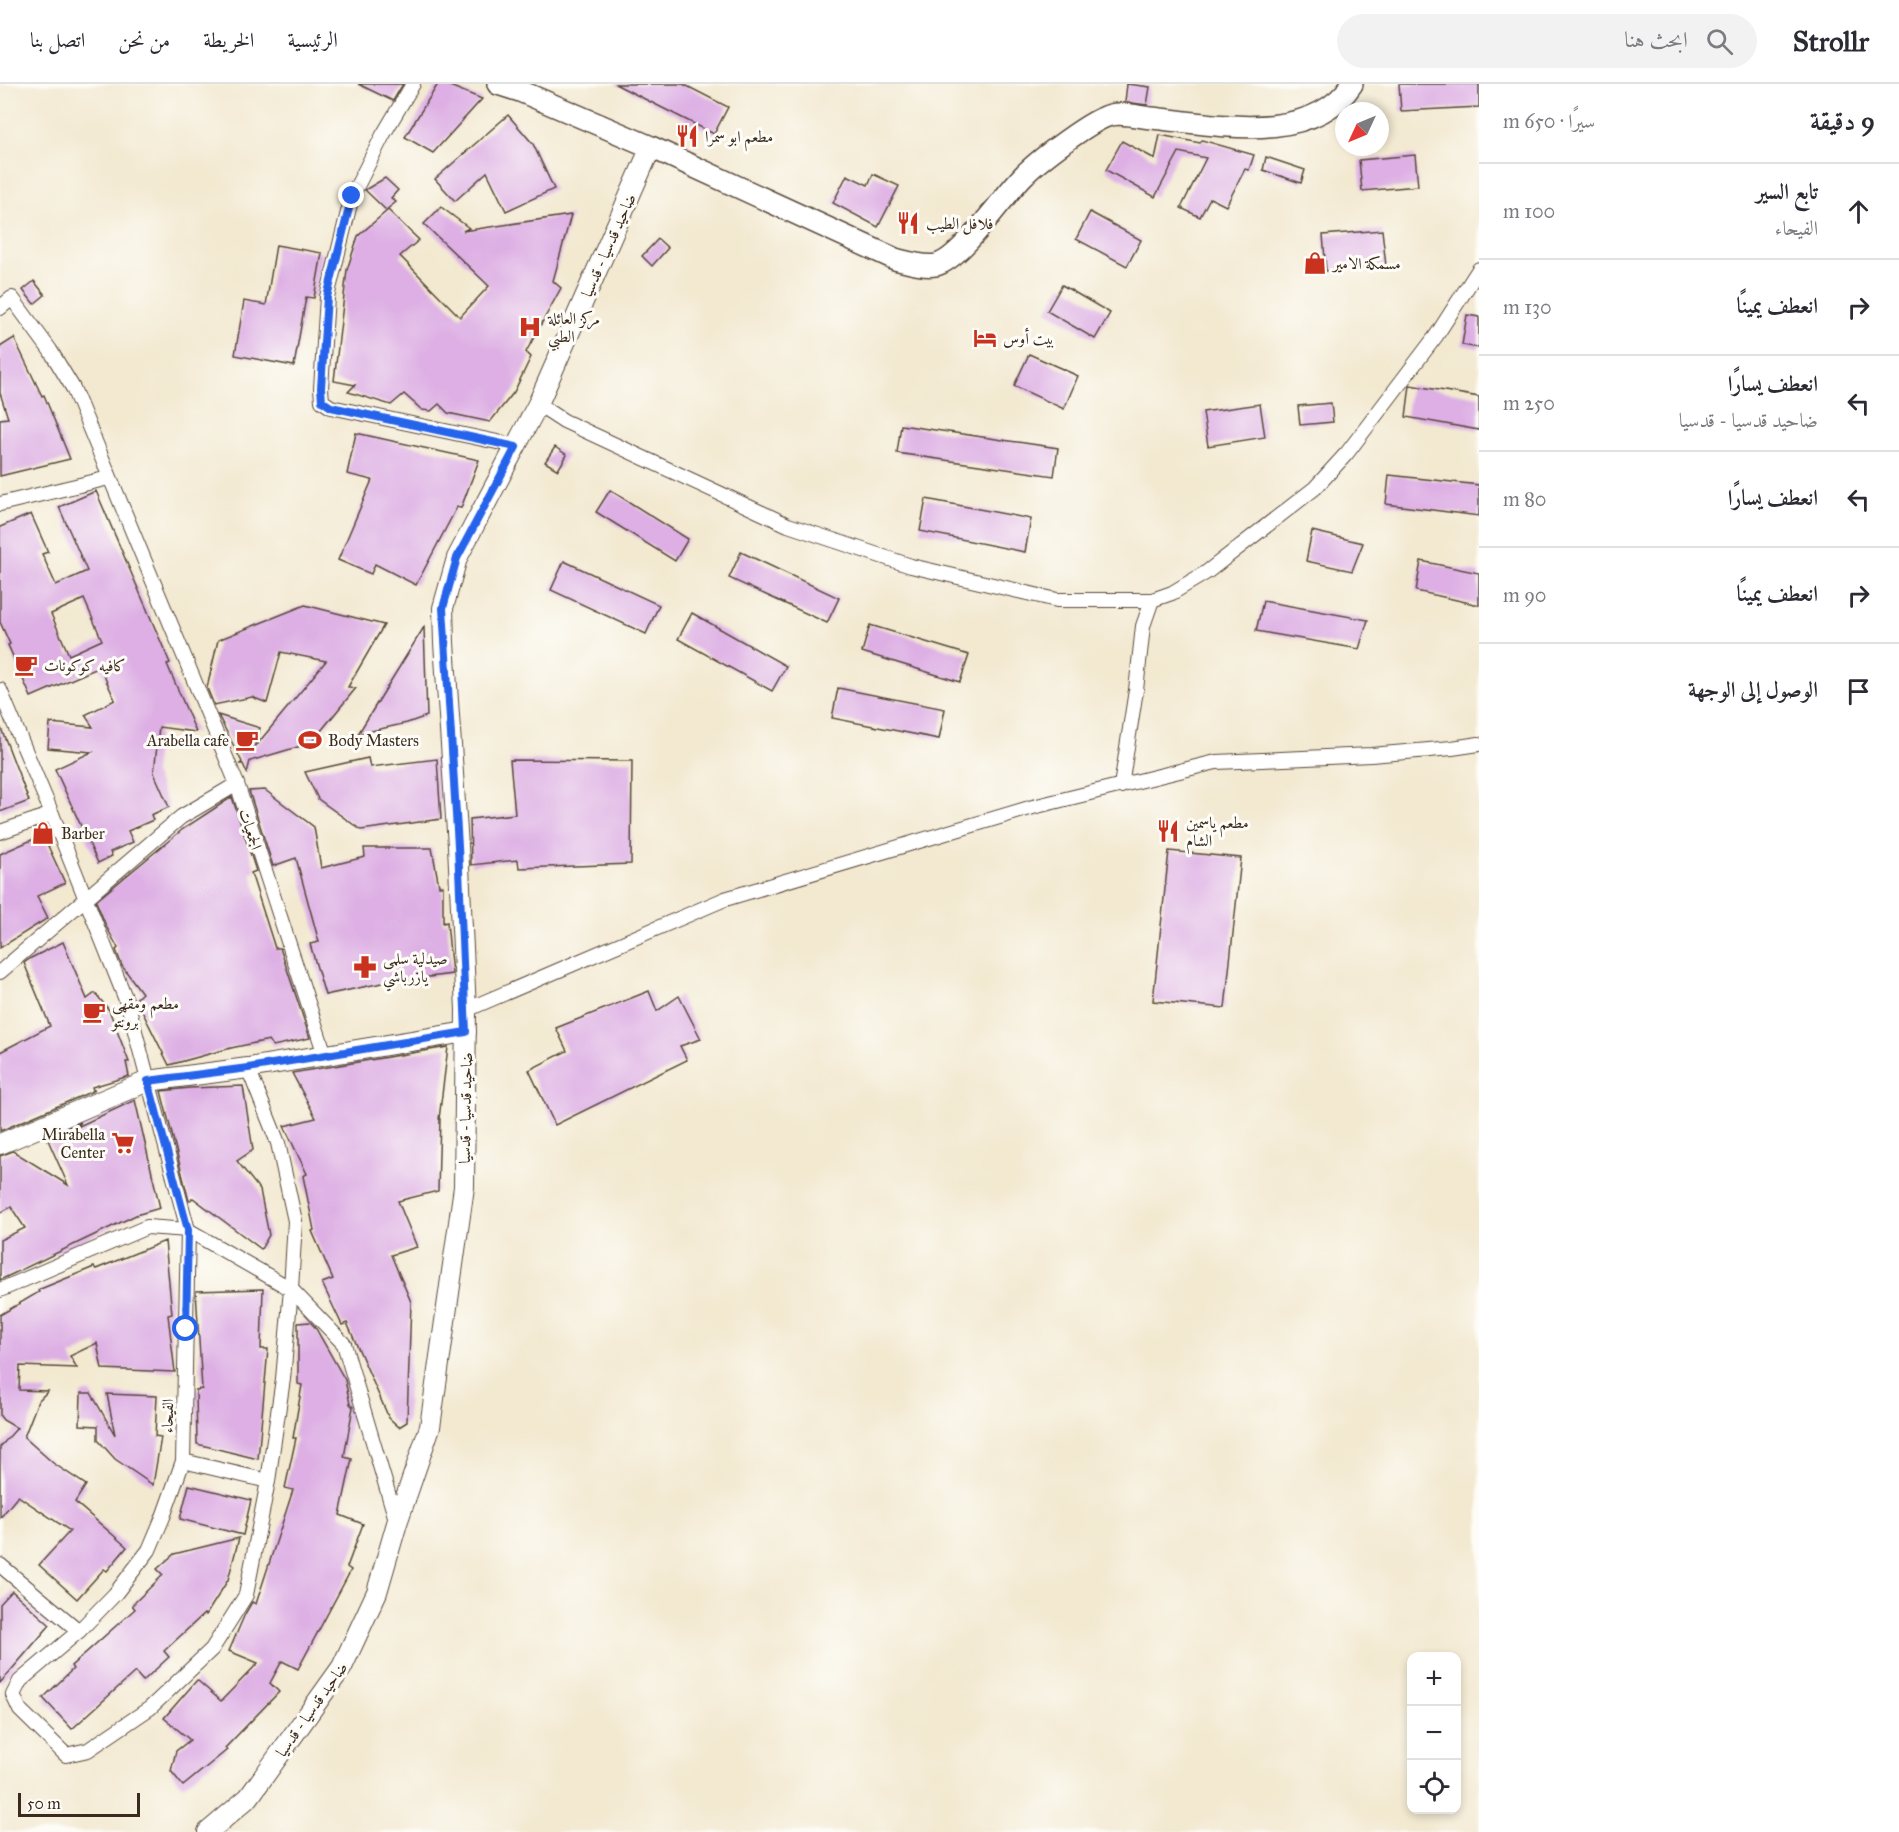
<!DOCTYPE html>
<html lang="ar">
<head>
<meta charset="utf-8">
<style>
  body { margin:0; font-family:"IM FELL Great Primer",Amiri,serif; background:#f2f2f3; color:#2b2b33; direction:rtl }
  .controls { position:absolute; right:18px; bottom:18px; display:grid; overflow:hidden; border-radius:12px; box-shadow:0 3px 9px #0003 }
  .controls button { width:54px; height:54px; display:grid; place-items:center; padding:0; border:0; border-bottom:2px solid #e1e1e2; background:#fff; color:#2b2b33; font:30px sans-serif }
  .compass { position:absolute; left:1335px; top:18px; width:54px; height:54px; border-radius:50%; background:#fff; box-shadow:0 3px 9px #0003; rotate:226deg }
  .scale { position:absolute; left:18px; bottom:15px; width:122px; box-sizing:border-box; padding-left:6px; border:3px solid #3b2a1e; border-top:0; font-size:16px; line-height:21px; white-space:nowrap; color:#3b2a1e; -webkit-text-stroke:4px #fdfcf7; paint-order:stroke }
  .stop { position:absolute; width:18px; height:18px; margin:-14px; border:4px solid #2563eb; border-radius:50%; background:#fff }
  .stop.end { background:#2563eb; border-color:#fff; box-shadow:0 2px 6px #0008 }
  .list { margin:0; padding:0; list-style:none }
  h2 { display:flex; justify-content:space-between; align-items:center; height:78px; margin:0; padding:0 24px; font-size:26px }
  h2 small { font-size:20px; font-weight:400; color:#7c7c81 }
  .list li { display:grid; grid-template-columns:39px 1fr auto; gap:18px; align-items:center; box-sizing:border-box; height:96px; padding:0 24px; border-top:2px solid #e1e1e2 }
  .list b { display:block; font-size:22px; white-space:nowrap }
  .list p { margin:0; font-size:20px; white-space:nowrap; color:#7c7c81 }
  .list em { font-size:20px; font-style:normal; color:#7c7c81 }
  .icon { flex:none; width:33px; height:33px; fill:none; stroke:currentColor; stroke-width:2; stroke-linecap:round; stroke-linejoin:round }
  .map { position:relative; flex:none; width:1479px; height:1748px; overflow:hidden; direction:ltr }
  header { display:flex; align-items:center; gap:36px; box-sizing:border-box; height:84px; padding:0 30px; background:#fff; border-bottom:2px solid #e1e1e2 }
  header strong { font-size:28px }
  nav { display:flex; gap:33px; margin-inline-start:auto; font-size:21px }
  .search { width:420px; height:54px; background:#f2f2f3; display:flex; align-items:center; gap:15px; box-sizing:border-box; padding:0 21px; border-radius:33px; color:#7c7c81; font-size:22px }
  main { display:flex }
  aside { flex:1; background:#fff }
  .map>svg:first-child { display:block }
  .building { fill:#ddafe4; fill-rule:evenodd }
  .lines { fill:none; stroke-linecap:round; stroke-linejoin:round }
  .minor-casing { stroke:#574739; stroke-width:16 }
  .secondary-casing { stroke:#574739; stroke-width:22 }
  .primary-casing { stroke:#574739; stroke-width:24 }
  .minor { stroke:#fff; stroke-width:14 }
  .secondary { stroke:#fff; stroke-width:20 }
  .primary { stroke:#fff; stroke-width:21 }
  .route { stroke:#2563eb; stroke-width:8 }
  .labels { text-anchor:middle; stroke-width:6; stroke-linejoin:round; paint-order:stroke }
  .poi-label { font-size:16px; fill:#3b2a1e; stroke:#fdfcf7; text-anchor:start }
  .street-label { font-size:16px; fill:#3b2a1e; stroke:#fdfcf7 }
</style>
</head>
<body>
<header>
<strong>Strollr</strong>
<div class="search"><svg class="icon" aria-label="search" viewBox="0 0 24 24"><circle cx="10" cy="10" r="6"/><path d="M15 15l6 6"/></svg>ابحث هنا</div>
<nav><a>الرئيسية</a><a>الخريطة</a><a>من نحن</a><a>اتصل بنا</a></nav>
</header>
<main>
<aside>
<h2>9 دقيقة<small>سيرًا · 650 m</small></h2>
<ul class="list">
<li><svg class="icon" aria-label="ahead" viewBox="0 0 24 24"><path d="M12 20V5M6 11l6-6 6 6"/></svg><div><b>تابع السير</b><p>الفيحاء</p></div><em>100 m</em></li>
<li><svg class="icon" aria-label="right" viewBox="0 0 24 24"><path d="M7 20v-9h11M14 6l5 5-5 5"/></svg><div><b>انعطف يمينًا</b></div><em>130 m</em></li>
<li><svg class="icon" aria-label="left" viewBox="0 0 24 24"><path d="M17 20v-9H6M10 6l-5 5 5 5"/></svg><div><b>انعطف يسارًا</b><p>ضاحيد قدسيا - قدسيا</p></div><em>250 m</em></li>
<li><svg class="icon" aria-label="left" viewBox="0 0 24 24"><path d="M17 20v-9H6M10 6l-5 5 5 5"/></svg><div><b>انعطف يسارًا</b></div><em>80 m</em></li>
<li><svg class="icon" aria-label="right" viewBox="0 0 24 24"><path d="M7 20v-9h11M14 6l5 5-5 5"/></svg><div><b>انعطف يمينًا</b></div><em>90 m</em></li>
<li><svg class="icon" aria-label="arrive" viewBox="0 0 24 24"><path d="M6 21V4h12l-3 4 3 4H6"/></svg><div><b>الوصول إلى الوجهة</b></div></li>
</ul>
</aside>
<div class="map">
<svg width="1479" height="1748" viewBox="0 0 1479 1748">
  <rect width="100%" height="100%" fill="#fdfcf7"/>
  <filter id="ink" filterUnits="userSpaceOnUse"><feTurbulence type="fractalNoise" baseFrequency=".0167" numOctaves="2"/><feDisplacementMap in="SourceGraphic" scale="12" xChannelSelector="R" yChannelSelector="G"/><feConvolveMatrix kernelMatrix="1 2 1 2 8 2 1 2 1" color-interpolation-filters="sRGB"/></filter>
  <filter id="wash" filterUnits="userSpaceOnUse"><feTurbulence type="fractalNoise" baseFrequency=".008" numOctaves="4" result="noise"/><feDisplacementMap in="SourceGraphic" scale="24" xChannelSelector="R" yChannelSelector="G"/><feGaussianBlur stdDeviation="1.35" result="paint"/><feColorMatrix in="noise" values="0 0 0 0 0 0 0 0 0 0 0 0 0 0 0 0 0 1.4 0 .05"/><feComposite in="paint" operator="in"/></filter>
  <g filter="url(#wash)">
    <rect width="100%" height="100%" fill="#f3e9d1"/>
    <g id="blocks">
      <g class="building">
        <path d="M358,0H403L393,17Z"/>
        <path d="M438,0H445L482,15L433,69L405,53Z"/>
        <path d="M615,0H683L728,23L714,50Z"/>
        <path d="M1127,0L1150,3L1147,21L1125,18Z"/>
        <path d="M1399,0H1479V23L1401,27Z"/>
        <path d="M508,31L533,60L554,105L506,127L487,88L455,117L435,95Z"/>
        <path d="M1160,51L1200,59L1202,56L1254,71L1249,86L1245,85L1226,122L1210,114L1200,133L1181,124L1206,74L1179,68L1155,113L1106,86L1122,57L1155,75Z"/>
        <path d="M1415,71L1418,102L1362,107L1359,76Z"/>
        <path d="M1266,73L1305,86L1301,99L1263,86Z"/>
        <path d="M873,90L899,102L878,143L833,119L847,91L868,101Z"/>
        <path d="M385,94L398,106L391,114L396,118L386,126L365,106Z"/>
        <path d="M441,123L469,144L463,147L571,131L553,197L561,204L526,268L531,273L514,308L490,338L448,329L439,320L431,327L422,326L404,310L391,321L348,308L355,301L334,297L347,186L358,152L388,126L419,156L400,172L460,233L489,202L424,140Z"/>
        <path d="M1090,128L1141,156L1127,182L1076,155Z"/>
        <path d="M1382,146L1386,182L1326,187L1323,151Z"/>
        <path d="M658,155L668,164L652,182L642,172Z"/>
        <path d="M276,161L322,169L314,214L306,213L294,282L235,271L244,217L266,221Z"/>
        <path d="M34,197L45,211L34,220L23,206Z"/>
        <path d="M1062,201L1110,229L1095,255L1047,227Z"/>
        <path d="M1467,231L1479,233V264L1462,261Z"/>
        <path d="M14,254L42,312L44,311L70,375L0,392V335L8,334L0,309V263Z"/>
        <path d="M1029,270L1078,292L1064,325L1014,302Z"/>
        <path d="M1410,301L1479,313V346L1406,333Z"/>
        <path d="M1331,319L1333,338L1300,341L1298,322Z"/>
        <path d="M1260,320L1265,353L1208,362L1203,328Z"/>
        <path d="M901,341L1058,364L1054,392L897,369Z"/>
        <path d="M356,349L479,376L461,424L457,423L416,501L375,480L371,490L338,476L372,396L347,390Z"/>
        <path d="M555,363L567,371L558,386L545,378Z"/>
        <path d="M1389,391L1479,401V432L1386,420Z"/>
        <path d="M610,406L688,455L675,477L596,428Z"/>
        <path d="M96,407L170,579L167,580L196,648L159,643L154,689L169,723L151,731L153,736L128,747L133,758L110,768L112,772L98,779L55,685L92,668L48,664L50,639L93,643L85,631L115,616L100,583L31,613L8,561L10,560L0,538V443L31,430L48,468L42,470L56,501L87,487L59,423ZM84,515L102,556L69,571L51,530Z"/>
        <path d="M926,415L1031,435L1025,468L920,447Z"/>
        <path d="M1312,447L1363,459L1352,487L1306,477Z"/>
        <path d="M741,468L839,514L827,539L729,494Z"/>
        <path d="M564,477L659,521L646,550L551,506Z"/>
        <path d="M1421,477L1479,489V521L1416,507Z"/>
        <path d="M1263,517L1368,536L1359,565L1256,547Z"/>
        <path d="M305,521L384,541L348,603L356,604L311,659L250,677L247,689L243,680H240L242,678L218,631L260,644L254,664L326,577L281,568L267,619L252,613L214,621L207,604L218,556Z"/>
        <path d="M692,529L786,582L772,607L678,555Z"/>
        <path d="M870,541L969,571L960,598L862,568Z"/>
        <path d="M424,543L427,632L407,639L358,650Z"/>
        <path d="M838,604L945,625L939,655L832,634Z"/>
        <path d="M1,644L29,717L0,728V645Z"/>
        <path d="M368,674L370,683L437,675L441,735L361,746L318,715L305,688Z"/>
        <path d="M510,676L632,677L631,780L519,784L518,776L471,781L470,735L515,730Z"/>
        <path d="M265,706L314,743L321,784L365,773L364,764H432L439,802H443V839L447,838L452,890L382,899L325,911L310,860L319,858L296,774L273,782L249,707Z"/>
        <path d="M232,713L256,787L251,789L275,864H280L310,954L273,962L269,956L231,964L169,981L136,915L142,909L122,882L116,866L118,864L106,842L96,817L183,745Z"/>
        <path d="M43,751L65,799L37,812L48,834L0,864V770Z"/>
        <path d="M1169,767L1241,774L1225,924L1153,917Z"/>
        <path d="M63,858L87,915L95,909L109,926L129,978H126L129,992L92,1003L93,1006H95L0,1047V968L50,942L24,879L31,874Z"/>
        <path d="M649,907L657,927L679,912L701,955L680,962L687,976L555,1041L529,986L567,967L556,944Z"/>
        <path d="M448,963L439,1035H440L438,1107L398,1117L417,1163L391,1171L411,1218L407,1338L399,1343L389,1334L347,1239L342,1241L322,1199L333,1195L312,1147L314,1146L303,1092L307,1090L284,1042L316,1034L292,989Z"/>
        <path d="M243,1002L253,1066L237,1077L260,1106L269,1151L261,1165L193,1114L189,1117L161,1007L190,1004Z"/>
        <path d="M135,1016L160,1124L136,1131L0,1196V1156L25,1144L11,1123L0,1129V1072L13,1067L68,1101L48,1056L53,1054L51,1051L81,1038L77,1043Z"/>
        <path d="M165,1157L172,1230L168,1231L175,1288L102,1285L97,1259L70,1272L77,1284L20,1282L19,1306L48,1307L38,1317L24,1353L53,1379L86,1401L75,1418L127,1463L107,1487L104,1485L77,1515L39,1481L70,1447L18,1412L0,1434V1363L17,1344L3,1336L0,1332V1231L39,1208L38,1206L94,1183L96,1185Z"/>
        <path d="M263,1205L261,1265H268L258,1375L197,1360L196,1306L202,1305L196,1207Z"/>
        <path d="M310,1238L315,1243L345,1296L350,1320L353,1323L344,1373L352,1375L340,1431L363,1440L347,1483L351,1486L298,1585L282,1577L270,1599L279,1608L225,1664L227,1666L183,1702L171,1687L176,1667L190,1656L164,1634L197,1596L221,1617L258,1579L229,1567L245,1530L252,1518L256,1520L293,1406L285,1404L296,1354H293L302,1301L298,1300V1239Z"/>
        <path d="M81,1309H91L115,1351L107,1310L157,1312L155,1352L161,1353L153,1401L115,1375L98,1356V1342L80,1341Z"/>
        <path d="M189,1401L251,1416L243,1451L180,1435Z"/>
        <path d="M239,1454L228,1496L206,1531L204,1530L164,1567L169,1573L143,1597L135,1588L72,1645L43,1614L73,1585L71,1582L135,1525L132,1521L163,1491L157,1485L174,1470Z"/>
        <path d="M12,1507L50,1541L0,1599V1520Z"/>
      </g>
    </g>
  </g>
  <g filter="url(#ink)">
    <use href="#blocks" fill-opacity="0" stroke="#574739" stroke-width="1.5"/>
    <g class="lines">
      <g class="minor-casing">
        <g id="minor">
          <path d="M413,0L383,51L352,112L327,213L321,304L322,317L331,323L516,362"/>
          <path d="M0,224L12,214L50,266L73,304L237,700L325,971"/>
          <path d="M538,320L564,337L788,441L911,482L1057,516H1152L1172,509L1207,488L1315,404L1347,369L1436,252L1479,185"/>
          <path d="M0,420L109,394"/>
          <path d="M0,606L52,730L128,921L188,1146L183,1377L163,1433L149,1466L115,1510L79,1547L20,1597L13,1611L20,1626L66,1671L88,1666L150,1624L212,1565L246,1511L268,1397L183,1377"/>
          <path d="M1121,702L1136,606L1143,542L1152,516"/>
          <path d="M0,748L52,730"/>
          <path d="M0,888L181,733L237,700"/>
          <path d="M466,926L725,815L1033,723L1216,678L1371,671L1452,664L1479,660"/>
          <path d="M291,1205L344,1260L397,1439"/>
          <path d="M0,1206L147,1143L188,1146L291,1205L295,1137L278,1059L248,984"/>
          <path d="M268,1397L283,1295L291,1205"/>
          <path d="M0,1481L79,1547"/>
        </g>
      </g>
      <g class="secondary-casing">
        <g id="secondary">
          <path d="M0,1060L148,997L248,984L466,948"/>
          <path d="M208,1748L249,1713L342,1583L377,1508L397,1439L430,1343L464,1103L466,926L458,762L444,559L443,524L457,474L538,320L651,63"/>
        </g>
      </g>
      <g class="primary-casing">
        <path id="primary" d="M498,0L520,7L651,63L895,175C907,178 924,183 936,181C962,175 1004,110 1025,90C1039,76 1092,35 1111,31C1122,28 1140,33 1152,34C1213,40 1312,62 1352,0"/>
      </g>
      <use href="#minor" class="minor"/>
      <use href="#secondary" class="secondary"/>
      <use href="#primary" class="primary"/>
    </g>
  </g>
  <g class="lines" filter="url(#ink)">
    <path class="route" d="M186,1245L188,1146L148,997L248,984L466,948L458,762L443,524L457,474L516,363L331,323L322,317L321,304L327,213L352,112"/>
  </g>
  <defs>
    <g id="restaurant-bare" transform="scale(1.8)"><path d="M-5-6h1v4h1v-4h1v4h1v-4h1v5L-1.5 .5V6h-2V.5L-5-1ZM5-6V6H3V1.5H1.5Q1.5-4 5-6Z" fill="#c8321e" stroke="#fdfcf7" stroke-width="2.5" paint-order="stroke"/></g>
    <g id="shop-bare" transform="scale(1.8)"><path d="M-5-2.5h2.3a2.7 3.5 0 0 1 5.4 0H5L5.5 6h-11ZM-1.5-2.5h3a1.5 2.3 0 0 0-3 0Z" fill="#c8321e" stroke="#fdfcf7" stroke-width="2.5" paint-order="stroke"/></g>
    <g id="hospital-bare" transform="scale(1.8)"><path d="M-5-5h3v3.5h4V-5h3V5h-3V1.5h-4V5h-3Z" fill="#c8321e" stroke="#fdfcf7" stroke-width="2.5" paint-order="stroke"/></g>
    <g id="hotel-bare" transform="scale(1.8)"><path d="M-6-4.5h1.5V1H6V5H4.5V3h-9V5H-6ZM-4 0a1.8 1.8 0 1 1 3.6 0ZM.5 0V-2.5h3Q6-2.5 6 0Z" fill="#c8321e" stroke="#fdfcf7" stroke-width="2.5" paint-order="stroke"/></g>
    <g id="cafe-bare" transform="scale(1.8)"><path d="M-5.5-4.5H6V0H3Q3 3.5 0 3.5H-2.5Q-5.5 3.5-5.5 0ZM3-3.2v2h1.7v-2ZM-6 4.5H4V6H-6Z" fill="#c8321e" stroke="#fdfcf7" stroke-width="2.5" paint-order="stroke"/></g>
    <g id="stadium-bare" transform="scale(1.8)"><path d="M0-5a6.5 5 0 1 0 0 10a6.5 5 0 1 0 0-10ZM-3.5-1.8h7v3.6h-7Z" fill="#c8321e" stroke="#fdfcf7" stroke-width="2.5" paint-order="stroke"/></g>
    <g id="pharmacy-bare" transform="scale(1.8)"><path d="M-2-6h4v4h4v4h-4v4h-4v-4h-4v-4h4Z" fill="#c8321e" stroke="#fdfcf7" stroke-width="2.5" paint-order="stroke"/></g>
    <g id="supermarket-bare" transform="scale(1.8)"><path d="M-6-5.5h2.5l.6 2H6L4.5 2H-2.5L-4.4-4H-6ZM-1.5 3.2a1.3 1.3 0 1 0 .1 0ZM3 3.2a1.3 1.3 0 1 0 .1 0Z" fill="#c8321e" stroke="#fdfcf7" stroke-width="2.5" paint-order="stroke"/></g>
  </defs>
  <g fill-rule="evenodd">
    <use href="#restaurant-bare" x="687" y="52"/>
    <use href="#restaurant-bare" x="908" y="139"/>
    <use href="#shop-bare" x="1315" y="179"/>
    <use href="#hospital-bare" x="530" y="243"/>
    <use href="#hotel-bare" x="985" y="254"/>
    <use href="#cafe-bare" x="26" y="581"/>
    <use href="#cafe-bare" x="247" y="656"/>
    <use href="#stadium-bare" x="310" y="656"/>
    <use href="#restaurant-bare" x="1168" y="747"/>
    <use href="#shop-bare" x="43" y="749"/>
    <use href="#pharmacy-bare" x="365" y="883"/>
    <use href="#cafe-bare" x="94" y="928"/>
    <use href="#supermarket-bare" x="123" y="1059"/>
  </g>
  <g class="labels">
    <g class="poi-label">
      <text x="705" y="58">مطعم ابو سمرا</text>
      <text x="926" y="145">فلافل الطيب</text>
      <text x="1333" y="185">مسمكة الامير</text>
      <text x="548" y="240">مركز العائلة<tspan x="548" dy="18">الطبي</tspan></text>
      <text x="1003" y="260">بيت أوس</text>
      <text x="44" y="587">كافيه كوكونات</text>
      <text x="229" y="662" text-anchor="end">Arabella cafe</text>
      <text x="328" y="662">Body Masters</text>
      <text x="1186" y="744">مطعم ياسمين<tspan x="1186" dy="18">الشام</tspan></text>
      <text x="61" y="755">Barber</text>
      <text x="383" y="880">صيدلية سلمى<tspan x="383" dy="18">يازرباشي</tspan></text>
      <text x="112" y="925">مطعم ومقهى<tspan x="112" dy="18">برونتو</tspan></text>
      <text x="105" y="1056" text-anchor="end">Mirabella<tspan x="105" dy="18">Center</tspan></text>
    </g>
    <g class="street-label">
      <text transform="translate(608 161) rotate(-66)" y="6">ضاحيد قدسيا - قدسيا</text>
      <text transform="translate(251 745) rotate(72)" y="6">الجمعيات</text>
      <text transform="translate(465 1024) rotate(-89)" y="6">ضاحيد قدسيا - قدسيا</text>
      <text transform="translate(167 1332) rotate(-89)" y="6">الفيحاء</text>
      <text transform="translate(311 1625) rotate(-55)" y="6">ضاحيد قدسيا - قدسيا</text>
    </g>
  </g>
</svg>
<div class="controls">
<button>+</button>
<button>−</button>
<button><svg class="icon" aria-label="locate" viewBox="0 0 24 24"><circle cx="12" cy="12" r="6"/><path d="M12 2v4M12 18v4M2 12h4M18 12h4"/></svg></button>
</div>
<svg class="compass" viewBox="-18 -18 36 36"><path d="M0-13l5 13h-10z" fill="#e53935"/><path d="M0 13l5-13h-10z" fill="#7c7c81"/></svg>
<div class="scale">50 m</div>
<div class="stop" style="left:186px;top:1245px"></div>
<div class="stop end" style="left:352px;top:112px"></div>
</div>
</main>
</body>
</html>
